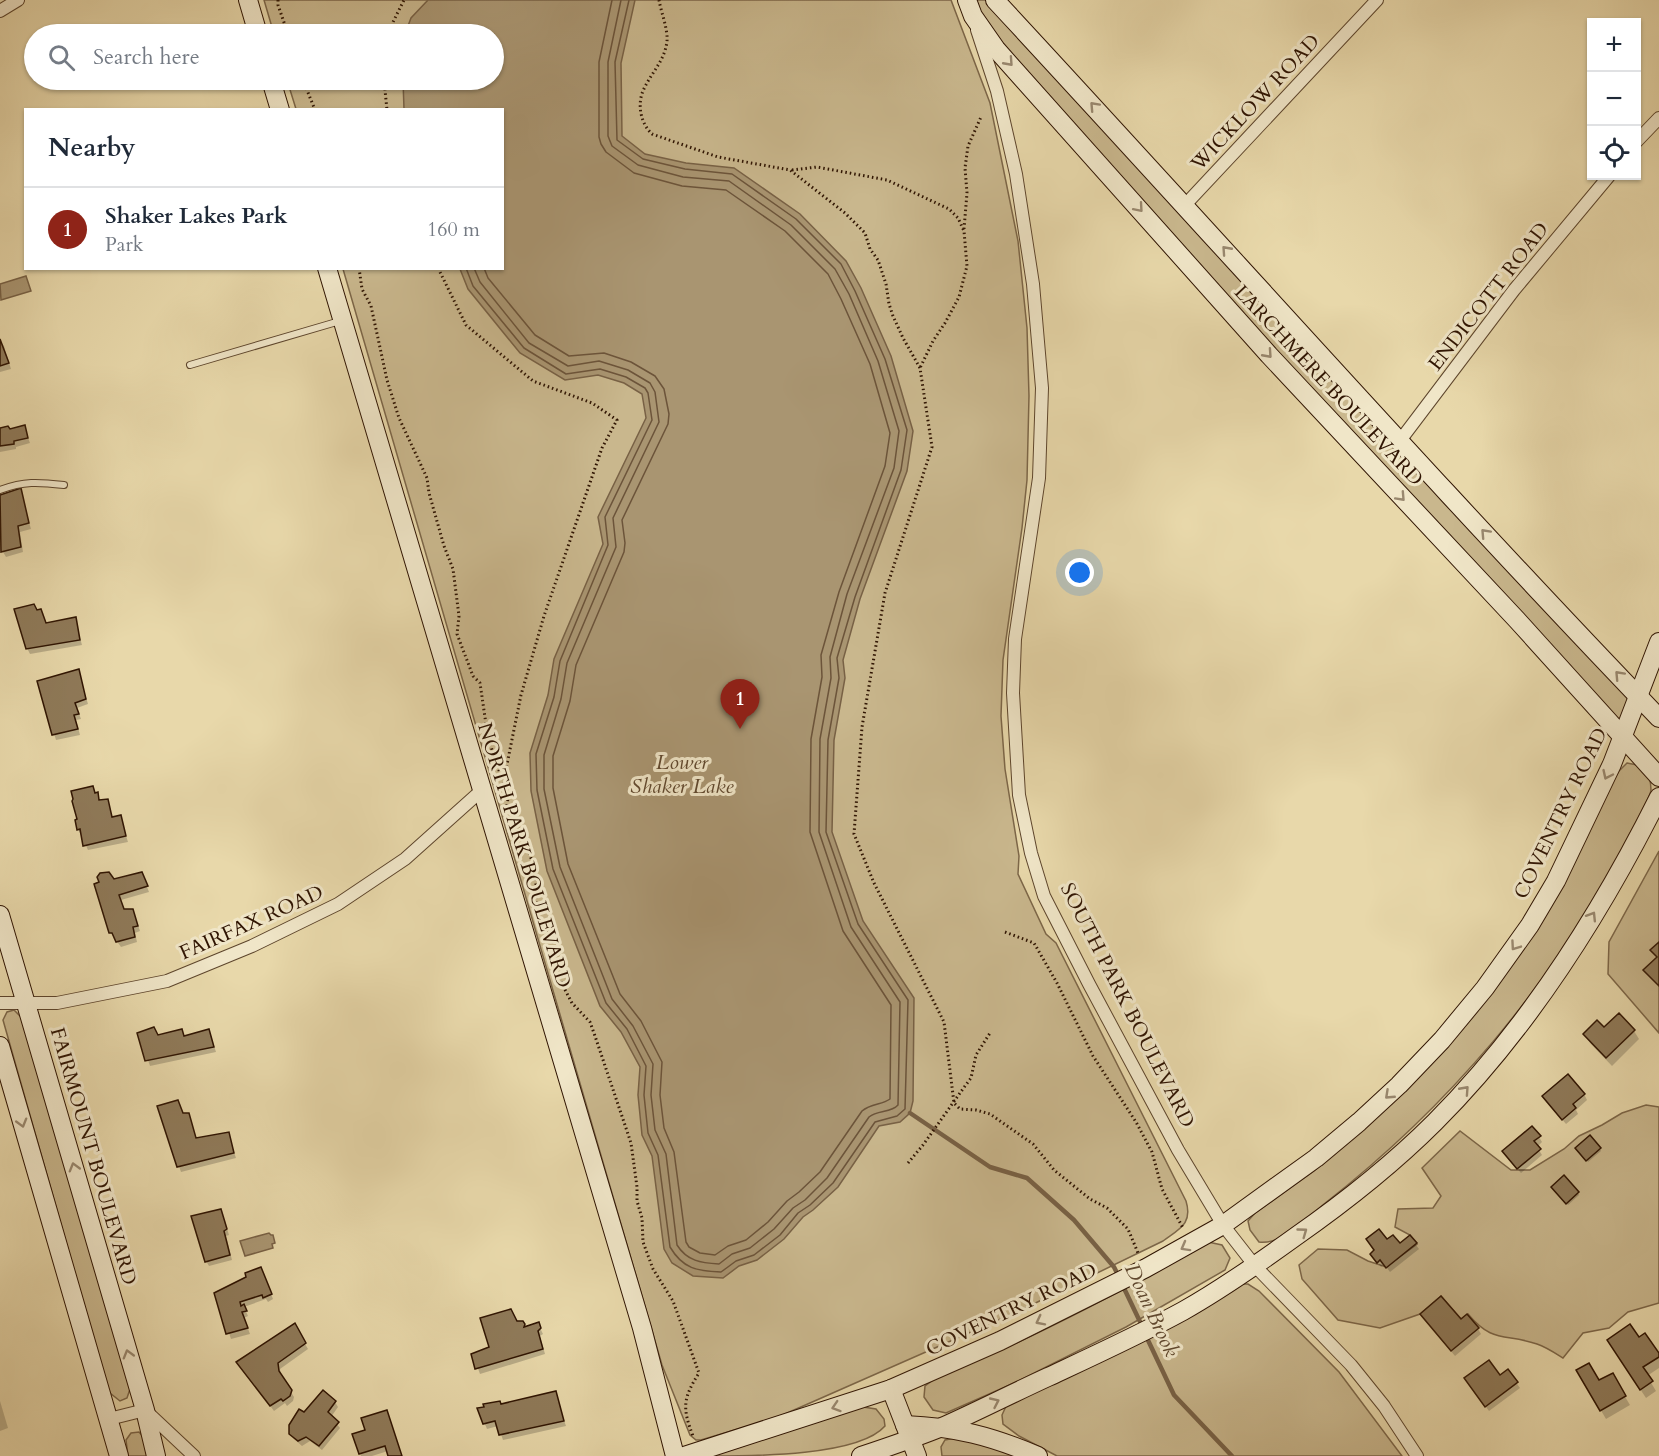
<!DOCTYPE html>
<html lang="en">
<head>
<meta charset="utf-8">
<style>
  body { margin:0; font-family:Cardo,serif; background:#f6f6f7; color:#1f2937 }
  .controls { position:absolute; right:18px; top:18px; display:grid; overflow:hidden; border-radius:0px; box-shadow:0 2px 4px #0004 }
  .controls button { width:54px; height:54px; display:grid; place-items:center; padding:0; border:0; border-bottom:2px solid #e0e1e3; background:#fff; color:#1f2937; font:30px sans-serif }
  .you { position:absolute; left:1080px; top:573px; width:21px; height:21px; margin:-15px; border:4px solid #fff; border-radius:50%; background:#1a73e8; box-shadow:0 0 0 9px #1a73e833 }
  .badge { display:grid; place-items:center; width:39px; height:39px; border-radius:50%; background:#8f2418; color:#fff; font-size:20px; font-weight:700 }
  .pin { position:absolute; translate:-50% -50px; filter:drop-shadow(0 2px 3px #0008) }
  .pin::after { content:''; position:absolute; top:32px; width:21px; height:18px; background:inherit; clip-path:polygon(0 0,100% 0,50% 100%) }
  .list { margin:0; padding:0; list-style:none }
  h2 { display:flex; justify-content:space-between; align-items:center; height:78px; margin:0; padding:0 24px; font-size:26px }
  h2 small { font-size:20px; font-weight:400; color:#747a83 }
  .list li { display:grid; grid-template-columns:39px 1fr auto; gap:18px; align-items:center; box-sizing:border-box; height:84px; padding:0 24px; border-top:2px solid #e0e1e3 }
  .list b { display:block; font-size:22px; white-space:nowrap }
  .list p { margin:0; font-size:20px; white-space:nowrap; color:#747a83 }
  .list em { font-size:20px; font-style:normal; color:#747a83 }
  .icon { flex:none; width:33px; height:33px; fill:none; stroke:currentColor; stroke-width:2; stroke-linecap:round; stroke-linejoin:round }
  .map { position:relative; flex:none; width:1659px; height:1456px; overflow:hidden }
  .search { position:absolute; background:#fff; box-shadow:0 2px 4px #0004; left:24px; top:24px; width:480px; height:66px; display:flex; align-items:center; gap:15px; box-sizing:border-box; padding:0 21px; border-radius:33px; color:#747a83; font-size:22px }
  .panel { position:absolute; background:#fff; box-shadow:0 2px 4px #0004; left:24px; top:108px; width:480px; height:162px; border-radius:0px }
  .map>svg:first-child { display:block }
  .green { fill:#c9b78d; stroke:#7c6648; stroke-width:1.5 }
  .water { fill:#a99571; stroke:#786145; stroke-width:1.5 }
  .shadow { fill:#0003 }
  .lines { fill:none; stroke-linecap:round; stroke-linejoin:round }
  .shore { stroke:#6c543a; stroke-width:1.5 }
  .stream { stroke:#786145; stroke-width:4.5 }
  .building { fill:#8f7a59; stroke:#2f1402; stroke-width:1.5 }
  .lane-casing { stroke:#5d452c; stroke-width:8 }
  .street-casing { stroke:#5d452c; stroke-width:14 }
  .secondary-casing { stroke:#2f1402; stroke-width:20 }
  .path { stroke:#2f1402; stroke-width:3; stroke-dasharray:1.5 3; stroke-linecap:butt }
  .lane { stroke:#f0e6c8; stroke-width:6 }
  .street { stroke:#f0e6c8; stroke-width:12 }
  .secondary { stroke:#f0e6c8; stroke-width:18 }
  .oneway { stroke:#99886f }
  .labels { text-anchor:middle; stroke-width:6; stroke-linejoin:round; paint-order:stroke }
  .street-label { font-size:20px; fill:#2f1402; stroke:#f0e6c8 }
  .water-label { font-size:21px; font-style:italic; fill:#60482e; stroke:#f0e6c8 }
</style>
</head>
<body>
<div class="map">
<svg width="1659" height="1456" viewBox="0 0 1659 1456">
  <rect width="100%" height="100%" fill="#e8d8aa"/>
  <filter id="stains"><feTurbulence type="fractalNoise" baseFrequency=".00333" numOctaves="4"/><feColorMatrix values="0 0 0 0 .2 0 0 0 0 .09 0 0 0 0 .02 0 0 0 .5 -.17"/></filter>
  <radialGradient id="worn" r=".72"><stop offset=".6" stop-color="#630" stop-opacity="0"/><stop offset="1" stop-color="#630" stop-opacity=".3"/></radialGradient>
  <g class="green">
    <path d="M264,0H951L990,103L1018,241L1027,328L1029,396L1027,480L1022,528L1003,660L1001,716L1005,769L1019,856L1018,874L1046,934L1056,943L1186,1201C1193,1224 1179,1229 1163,1241L1019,1311L810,1403L778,1417L701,1440H696L690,1435L662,1365L343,269L502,268V110L296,109L287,80H494V34H274Z"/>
    <path d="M967,0H995L1637,695L1623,736L1052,111Z"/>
    <path d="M1627,763L1637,765L1649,776C1650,780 1651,786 1651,790C1650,799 1628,836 1623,847C1552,986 1447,1108 1324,1204C1307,1218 1283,1245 1259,1242L1250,1230L1248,1221L1255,1213L1314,1171L1358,1132L1460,1031L1619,771Z"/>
    <path d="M1659,851V1033L1608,974L1609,942Z"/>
    <path d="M14,1010L21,1017L131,1386L127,1398L120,1401L110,1393L104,1376L3,1020L7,1012Z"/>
    <path d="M1646,1105L1659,1107V1303L1628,1312L1609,1328L1583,1333L1563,1358C1555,1353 1546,1347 1537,1344C1505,1333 1493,1344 1468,1314L1461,1319L1441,1296L1420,1314L1380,1328L1338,1320L1302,1279L1299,1265L1318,1249L1347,1250L1368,1261L1386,1267L1417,1244L1410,1235L1395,1227L1398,1209L1433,1208L1441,1196L1422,1168L1460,1131L1511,1170H1530L1564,1149L1579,1136L1602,1125L1622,1113Z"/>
    <path d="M1208,1242L1222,1245L1230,1258L1225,1270L1126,1327L1012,1384L946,1413L933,1410L924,1397L925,1386C949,1366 983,1358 1012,1345C1079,1314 1144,1279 1208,1242Z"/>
    <path d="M1238,1284H1248L1259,1291L1339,1372L1402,1456H1057L1019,1436L1003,1424L1002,1415L1007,1404Z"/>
    <path d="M863,1407L876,1409L884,1419L885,1426C859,1456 755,1456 711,1456Z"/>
    <path d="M139,1432L145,1439L148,1456H128L126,1440L131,1433Z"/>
    <path d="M955,1438L992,1446L1019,1456H942L941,1447L945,1440Z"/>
  </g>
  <g class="water">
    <path d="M428,0H635L621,63L622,136L645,154L686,163L734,168L800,214L846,261L861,288L891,356L913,431L907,471L860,599L843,660L845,678L834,740L832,832L863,921L914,998L913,1101L910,1113L900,1122L879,1126L838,1187L813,1210L803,1217L784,1239L757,1260L739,1266L723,1278L693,1276L672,1263L664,1249L652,1156L642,1135L638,1095L640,1067L621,1032L600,1006L547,871L531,791L530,753L548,695L554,659L603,544L598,517L646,418L642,394L624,383L598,375L565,380L520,353L468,289L460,269L502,268V110L404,109L403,80H494V34H405L411,18Z"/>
    <path d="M26,276L31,291L1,300L0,284Z"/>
    <path d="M269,1233L271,1235H273L275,1243L272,1244L273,1248L245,1256L240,1241Z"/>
  </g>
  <g class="shadow">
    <path d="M0,341L4,346L11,369L0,372Z"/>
    <path d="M24,427L30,443L16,447V449L0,452V430H10Z"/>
    <path d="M20,490L31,529L20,532L23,552L6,557L3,552L0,553V496Z"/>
    <path d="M37,611H41L47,625L75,619L82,645L30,654L27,648Z"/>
    <path d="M78,670L88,704L77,708L81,719L76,720L80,735L56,740L38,682Z"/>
    <path d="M93,787L101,802L107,801L113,818L120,817L128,842L88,850L78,829Z"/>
    <path d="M144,879L149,892L121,900L125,911L135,916L140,931L135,933L137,942L121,947L111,933L114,881Z"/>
    <path d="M1619,1015L1634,1031L1639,1039L1612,1066L1590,1043L1585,1034L1604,1029Z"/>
    <path d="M139,1034L185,1038L211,1036L216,1052L150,1066Z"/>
    <path d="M1584,1094L1587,1100L1576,1110L1578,1114L1566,1124L1547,1102Z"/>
    <path d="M159,1107L188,1115L197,1139L228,1134L236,1158L181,1172Z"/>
    <path d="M1539,1137L1542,1142L1537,1147L1542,1155L1521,1173L1507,1157Z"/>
    <path d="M1600,1149L1601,1151L1588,1162L1578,1150Z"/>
    <path d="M1554,1189L1578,1193L1579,1195L1568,1205Z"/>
    <path d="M221,1210L229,1235L226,1236L232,1260L209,1266L206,1261Z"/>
    <path d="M1410,1237L1419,1249L1390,1272L1384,1264L1381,1267L1375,1259V1251L1387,1242L1399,1245Z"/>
    <path d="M263,1274L273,1299L268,1302L266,1299L244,1307L248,1316L244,1318L250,1334L231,1339L216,1294Z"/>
    <path d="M1424,1319L1461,1321L1478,1329L1481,1334L1455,1356Z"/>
    <path d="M516,1323H522L525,1328L538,1324L543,1334L540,1336L545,1354L480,1374L473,1355L491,1348Z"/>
    <path d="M294,1325L308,1349L280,1369L281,1377L294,1397L293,1401L287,1406L285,1403L274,1411L241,1367Z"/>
    <path d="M1639,1339L1659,1356V1368L1647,1376L1656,1391L1646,1398L1613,1348Z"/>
    <path d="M1508,1371L1520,1388L1489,1411L1469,1384L1499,1377Z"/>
    <path d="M1578,1371L1599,1382L1612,1375L1630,1405L1606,1419Z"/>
    <path d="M555,1393L566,1426L503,1440L498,1426L487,1429L479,1410Z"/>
    <path d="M0,1401L8,1428L0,1431Z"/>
    <path d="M335,1402L338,1407L331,1417L340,1428L322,1450L310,1441L302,1446L294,1439L291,1434L304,1414Z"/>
    <path d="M366,1431L402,1456H390L388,1451L372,1456H361L354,1435Z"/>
  </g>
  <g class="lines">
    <g class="shore">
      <path d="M466,268L473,286L524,348L566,374L600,369L626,377L645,388L648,393L652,420L605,517L608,545L560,661L554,697L536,754L537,790L553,869L606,1003L627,1029L646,1066L644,1095L648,1133L658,1155L670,1247C683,1269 697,1271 721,1272L736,1261L754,1255L780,1235L798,1213L810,1205L833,1183L875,1122L897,1116L905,1109L908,1000L858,924L826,832L828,740L839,678L837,658L855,597L901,470L907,430L885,359L855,291L841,264L796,219L732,174L685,169L643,159L617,140L615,62L629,0"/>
      <path d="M474,268L480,282L529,343L568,366L599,361L628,370L650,383L655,392L659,422L613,518L616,547L567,663L561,699L544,755V789L560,867L612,999L633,1026L653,1064L651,1095L655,1130L666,1154L677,1245C687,1261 701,1263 719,1264L732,1254L750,1248L774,1229L793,1208L805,1200L827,1178L869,1117C878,1110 891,1113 898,1105L900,1002L851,927L819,832L820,739L831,678L830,657L847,594L894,468L899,431L878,361L849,294L835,269L791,225L729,181L683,177L638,165L612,146L608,136V62L621,0"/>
      <path d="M484,268L488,278L535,335L569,356L604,353L631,362L655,376L664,389L669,414L668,424L622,520L625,543L624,552L576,665L570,701L553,756V788L568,864L620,994L641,1021L662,1062L660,1095L664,1128L674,1152L686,1242L689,1247L700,1253L715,1255L728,1246L746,1240L768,1222L787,1201L799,1192L820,1172L862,1111C871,1103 882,1105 890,1099L891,1005L843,931L810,832L811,739L822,677L821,655L839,592L885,466L890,433L870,364L841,299L828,274L785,231L726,190L682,186L634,173L606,152L601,144L599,137V62L612,0"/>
    </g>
    <g class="stream">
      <path d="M910,1113L990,1167L1027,1178L1074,1220L1114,1267L1119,1277"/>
      <path d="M1122,1284L1143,1328"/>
      <path d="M1146,1336L1174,1395L1232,1456"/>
    </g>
  </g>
  <g class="building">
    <path d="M0,339L9,363L0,366Z"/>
    <path d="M25,425L28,438L14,441V444L0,446V428L8,426L10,429Z"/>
    <path d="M21,488L29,523L18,526L21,547L1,552L0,495Z"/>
    <path d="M34,604L37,610L41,609L46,623L76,617L80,640L26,649L14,609Z"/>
    <path d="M79,669L86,699L75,703L79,714L74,715L78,729L52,735L37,681Z"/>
    <path d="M93,786L95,793L98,792L99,800L108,799L112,817L121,815L126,836L83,846L80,829L77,830L75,820L77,819L72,801L73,799L71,791Z"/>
    <path d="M109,872L114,879L142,872L148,886L119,895L124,909H133L138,926L133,927L135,937L116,942L112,933H109L94,884L99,882L97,877L100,873Z"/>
    <path d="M1659,942V986L1643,970L1657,957L1650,950Z"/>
    <path d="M1619,1013L1635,1030L1606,1058L1583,1034L1597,1020L1604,1027Z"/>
    <path d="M154,1027L158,1035L182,1029L184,1036L209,1029L214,1047L145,1061L137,1033Z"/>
    <path d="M1568,1074L1585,1094L1573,1104L1576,1108L1562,1120L1542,1096Z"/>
    <path d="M178,1100L183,1113H189L196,1138L229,1132L234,1153L177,1167L157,1106Z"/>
    <path d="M1532,1126L1541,1136L1534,1141L1541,1149L1517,1169L1502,1151Z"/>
    <path d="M1590,1135L1601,1148L1586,1161L1575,1148Z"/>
    <path d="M1564,1175L1579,1192L1566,1204L1551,1187Z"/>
    <path d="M221,1209L227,1229L224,1231L230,1255L205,1262L191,1216Z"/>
    <path d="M1379,1229L1387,1239L1393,1235L1400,1243L1410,1235L1417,1243L1386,1268L1380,1260L1377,1263L1370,1254L1374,1250L1366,1239Z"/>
    <path d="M261,1267L272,1294L263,1298L262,1295L240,1302L241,1306L244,1304L247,1311L242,1312L248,1328L226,1334L214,1293L246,1277L245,1273Z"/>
    <path d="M1441,1296L1461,1319L1467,1314L1479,1328L1451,1351L1420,1314Z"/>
    <path d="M511,1309L517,1321H523L525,1324L524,1327L539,1322L541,1328L538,1331L543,1349L475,1369L471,1354L489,1347L480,1318Z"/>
    <path d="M295,1323L306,1343L278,1363L279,1371L292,1390L290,1396L283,1401L281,1399L270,1406L236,1362Z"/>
    <path d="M1630,1324L1639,1337L1645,1333L1659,1353V1357L1643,1367L1653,1381L1640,1390L1607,1340Z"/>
    <path d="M1489,1360L1500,1375L1508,1369L1518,1382L1485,1407L1464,1378Z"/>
    <path d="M1589,1363L1599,1380L1613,1373L1626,1396L1600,1411L1576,1370Z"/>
    <path d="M323,1390L336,1401L328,1412L339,1422L319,1446L306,1437L298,1441L289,1434V1425L299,1409L304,1412Z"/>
    <path d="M556,1391L564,1421L499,1435L495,1421L483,1424L477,1408L484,1407L483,1404L500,1401L501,1404Z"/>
    <path d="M387,1410L402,1456H388L385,1446L359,1454L352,1434L365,1430L361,1418Z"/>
  </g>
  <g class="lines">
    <g class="lane-casing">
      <g id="lane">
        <path d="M190,365L340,321"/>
        <path d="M0,490C24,481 38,482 64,485"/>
      </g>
    </g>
    <g class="street-casing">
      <g id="street">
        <path d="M0,11L18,0"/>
        <path d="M977,30L997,91L1016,174L1033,284L1042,388L1039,478L1015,639L1013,693L1019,795L1031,853L1044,896L1089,984L1178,1150L1223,1225L1255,1266L1351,1365L1384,1406L1417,1456"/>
        <path d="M1636,142L1659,118"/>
        <path d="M1185,205L1377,0"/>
        <path d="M1399,442L1514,290L1609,176"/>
        <path d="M0,1003H57L167,981L252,946L338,904L405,859L482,790"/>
        <path d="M109,1419L145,1410L194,1456"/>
      </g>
    </g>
    <g class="secondary-casing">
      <g id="secondary">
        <path d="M248,0L258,34"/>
        <path d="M967,0L973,16L996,49L1269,355L1517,620L1659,777"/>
        <path d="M995,0C1217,239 1433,483 1659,718"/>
        <path d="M271,80L280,110"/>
        <path d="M327,268L642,1328L675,1456"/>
        <path d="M0,915L145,1410L156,1456"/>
        <path d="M0,1046L119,1456"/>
        <path d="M891,1389L917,1456"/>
        <path d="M905,1425C956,1427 991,1436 1038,1456"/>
        <path d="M684,1456L891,1389L1000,1341L1146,1268L1223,1225L1316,1158L1359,1122L1399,1085L1442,1040L1485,988L1530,925L1556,881L1612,764L1659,642"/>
        <path d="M861,1456C888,1447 915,1438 942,1427C978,1411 1013,1393 1048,1377C1093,1356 1139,1335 1183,1311C1222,1289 1259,1263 1295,1237C1345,1202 1392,1165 1435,1122C1528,1029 1601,913 1659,797"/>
      </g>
    </g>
    <g class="path">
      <path d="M278,0V5L288,34"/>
      <path d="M659,0C661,12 668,29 667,41C665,61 650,74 643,91C637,105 641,124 652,134L718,157L790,170L845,213L865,233L870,249L878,260L886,284L889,304L893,316L903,338L920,368L932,447L885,593L862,727L854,834L874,883L944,1022L954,1103L960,1109L976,1110L990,1114L1033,1144L1054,1170L1090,1199L1107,1208L1128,1229L1138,1253"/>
      <path d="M387,34L404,0"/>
      <path d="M303,80L315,110"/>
      <path d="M384,80L387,110"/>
      <path d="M792,170L817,167L887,180L949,209L958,218L964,231L967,266L959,297L945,323L933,341L920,368"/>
      <path d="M964,229L967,193L965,168L968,146L981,117"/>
      <path d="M359,268L362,289L371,306L387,380L399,418L427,478L429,493L444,546L453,569L459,616L457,634L473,676L480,683L488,738L508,797L507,806L525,841L532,861L536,875V911L552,937L562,984L572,1003L590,1022L595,1036L631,1143L637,1187V1201L642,1218L643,1242L653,1269L673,1301L699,1373C683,1398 682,1408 693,1436"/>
      <path d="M438,268L466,325L533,381L592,403L617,420L602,448L544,616L521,695L504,779"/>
      <path d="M1005,932L1034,943L1057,983L1093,1056L1136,1122L1152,1152L1162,1189L1183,1228"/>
      <path d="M908,1163L923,1145L965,1086L971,1078L976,1055L990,1033"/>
    </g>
    <use href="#lane" class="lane"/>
    <use href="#street" class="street"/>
    <use href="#secondary" class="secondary"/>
  </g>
  <defs><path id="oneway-chevron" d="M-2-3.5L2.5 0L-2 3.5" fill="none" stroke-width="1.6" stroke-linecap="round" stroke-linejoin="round" transform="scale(1.5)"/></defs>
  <g class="oneway">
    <use href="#oneway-chevron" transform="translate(1009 62) rotate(48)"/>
    <use href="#oneway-chevron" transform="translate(1094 106) rotate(-133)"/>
    <use href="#oneway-chevron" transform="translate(1139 208) rotate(49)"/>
    <use href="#oneway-chevron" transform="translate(1226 250) rotate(-132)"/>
    <use href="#oneway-chevron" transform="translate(1268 354) rotate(48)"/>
    <use href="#oneway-chevron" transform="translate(1401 497) rotate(47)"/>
    <use href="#oneway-chevron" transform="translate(1485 533) rotate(-133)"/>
    <use href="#oneway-chevron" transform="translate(1619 675) rotate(-133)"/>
    <use href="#oneway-chevron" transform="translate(1607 775) rotate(115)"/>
    <use href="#oneway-chevron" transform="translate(1592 916) rotate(-58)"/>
    <use href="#oneway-chevron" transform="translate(1515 946) rotate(125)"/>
    <use href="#oneway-chevron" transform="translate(1465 1090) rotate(-48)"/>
    <use href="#oneway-chevron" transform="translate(1389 1095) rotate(137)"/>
    <use href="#oneway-chevron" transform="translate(22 1123) rotate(74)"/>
    <use href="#oneway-chevron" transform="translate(74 1167) rotate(-106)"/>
    <use href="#oneway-chevron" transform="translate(1303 1232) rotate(-36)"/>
    <use href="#oneway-chevron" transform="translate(1185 1247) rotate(151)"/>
    <use href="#oneway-chevron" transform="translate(1040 1321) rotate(153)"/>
    <use href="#oneway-chevron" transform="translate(128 1354) rotate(-106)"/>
    <use href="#oneway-chevron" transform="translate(995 1402) rotate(-25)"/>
    <use href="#oneway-chevron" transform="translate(836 1407) rotate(162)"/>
  </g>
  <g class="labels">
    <g class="street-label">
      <text transform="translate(1255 102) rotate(-47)" y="7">WICKLOW ROAD</text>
      <text transform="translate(1488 296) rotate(-52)" y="7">ENDICOTT ROAD</text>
      <text transform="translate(1329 385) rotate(47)" y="7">LARCHMERE BOULEVARD</text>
      <text transform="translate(1560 813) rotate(-64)" y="7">COVENTRY ROAD</text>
      <text transform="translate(525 855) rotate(73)" y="7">NORTH PARK BOULEVARD</text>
      <text transform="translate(251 922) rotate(-24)" y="7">FAIRFAX ROAD</text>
      <text transform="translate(1128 1005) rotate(63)" y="7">SOUTH PARK BOULEVARD</text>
      <text transform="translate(94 1156) rotate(74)" y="7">FAIRMOUNT BOULEVARD</text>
      <text transform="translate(1011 1309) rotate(-26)" y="7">COVENTRY ROAD</text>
    </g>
    <g class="water-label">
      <text x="682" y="769">Lower<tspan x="682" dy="24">Shaker Lake</tspan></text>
      <text transform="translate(1152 1310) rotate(65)" y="7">Doan Brook</text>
    </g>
  </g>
  <rect width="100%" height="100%" filter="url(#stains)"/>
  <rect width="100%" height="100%" fill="url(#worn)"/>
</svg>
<div class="controls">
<button>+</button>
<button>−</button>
<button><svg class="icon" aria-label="locate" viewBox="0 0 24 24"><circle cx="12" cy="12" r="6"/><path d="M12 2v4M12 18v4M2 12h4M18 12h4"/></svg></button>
</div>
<div class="you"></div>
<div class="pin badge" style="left:740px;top:729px">1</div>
<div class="search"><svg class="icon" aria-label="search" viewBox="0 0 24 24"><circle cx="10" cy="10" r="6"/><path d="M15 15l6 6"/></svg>Search here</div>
<section class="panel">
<h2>Nearby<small></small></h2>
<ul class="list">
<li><span class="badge">1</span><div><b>Shaker Lakes Park</b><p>Park</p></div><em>160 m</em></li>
</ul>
</section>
</div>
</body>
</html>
